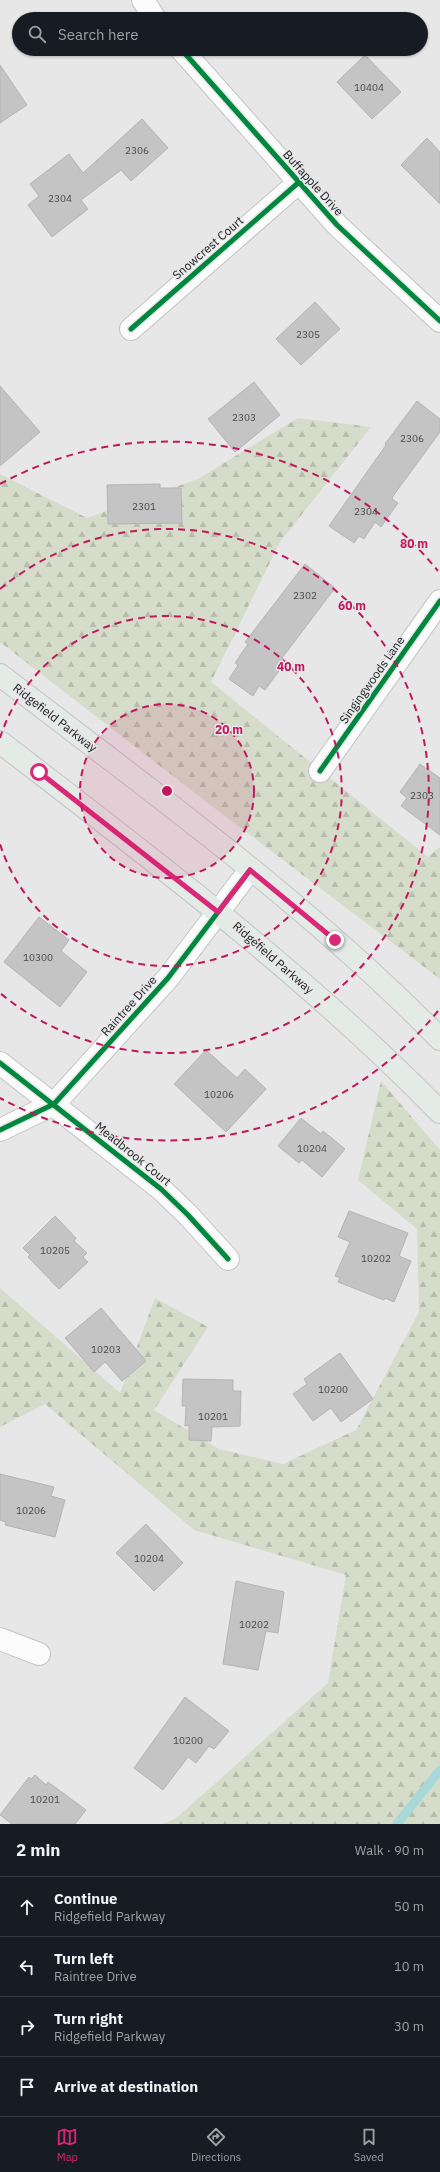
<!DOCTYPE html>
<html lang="en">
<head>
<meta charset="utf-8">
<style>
  body { margin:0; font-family:"IBM Plex Sans",sans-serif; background:#20242c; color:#f1f3f6 }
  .stop { position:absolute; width:12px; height:12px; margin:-9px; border:3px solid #db2777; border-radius:50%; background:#fff }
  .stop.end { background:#db2777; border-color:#fff; box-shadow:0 1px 4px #0008 }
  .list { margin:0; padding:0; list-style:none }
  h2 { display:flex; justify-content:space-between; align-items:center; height:52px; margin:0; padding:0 16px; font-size:17px }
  h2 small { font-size:13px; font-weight:400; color:#9ea1a6 }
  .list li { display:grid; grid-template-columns:26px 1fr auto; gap:12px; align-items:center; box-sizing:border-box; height:60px; padding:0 16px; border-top:1px solid #363941 }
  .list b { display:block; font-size:15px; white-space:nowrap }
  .list p { margin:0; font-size:13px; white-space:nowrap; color:#9ea1a6 }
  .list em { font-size:13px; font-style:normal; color:#9ea1a6 }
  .icon { flex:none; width:22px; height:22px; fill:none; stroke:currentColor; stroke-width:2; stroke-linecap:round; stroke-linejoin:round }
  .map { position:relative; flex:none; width:440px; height:1824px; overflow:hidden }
  .search { position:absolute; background:#171b24; box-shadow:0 1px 3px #0004; left:12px; right:12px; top:12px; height:44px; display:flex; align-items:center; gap:10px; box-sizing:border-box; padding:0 14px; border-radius:22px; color:#9ea1a6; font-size:15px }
  .sheet { height:292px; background:#171b24 }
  nav { display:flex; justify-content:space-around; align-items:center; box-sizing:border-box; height:56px; border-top:1px solid #363941; background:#171b24; font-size:11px; color:#9ea1a6 }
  nav a { display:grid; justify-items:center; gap:2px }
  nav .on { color:#db2777 }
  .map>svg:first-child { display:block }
  .forest { fill:url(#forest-firs) }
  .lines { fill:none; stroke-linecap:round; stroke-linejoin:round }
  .stream { stroke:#a9d8d9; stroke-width:9 }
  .building { fill:#c4c4c5; stroke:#b4b4b4 }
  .minor-casing { stroke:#c4c4c5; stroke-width:24 }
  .major-casing { stroke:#c5c5c6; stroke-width:24 }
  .minor { stroke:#fbfbfc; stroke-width:22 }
  .major { stroke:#e4eae6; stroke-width:22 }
  .cycleway-casing { stroke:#e6e7e9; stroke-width:8 }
  .cycleway { stroke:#00873e; stroke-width:5 }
  .route { stroke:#db2777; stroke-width:5 }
  .ring { fill:none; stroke:#c2185b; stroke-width:2; stroke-dasharray:7 5 }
  .labels { text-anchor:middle; stroke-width:3; stroke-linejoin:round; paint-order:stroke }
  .number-label { font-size:10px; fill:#49494a }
  .street-label { font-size:12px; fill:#202021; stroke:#e6e7e9 }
  .centre { fill:#c2185b; stroke:#e6e7e9; stroke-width:2 }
  .ring-label { font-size:12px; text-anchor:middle; font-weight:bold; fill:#c2185b; stroke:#e6e7e9; stroke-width:3; stroke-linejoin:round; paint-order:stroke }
</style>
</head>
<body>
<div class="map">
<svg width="440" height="1824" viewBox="0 0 440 1824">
  <defs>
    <pattern id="forest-firs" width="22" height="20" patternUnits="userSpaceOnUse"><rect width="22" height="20" fill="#d5dcc9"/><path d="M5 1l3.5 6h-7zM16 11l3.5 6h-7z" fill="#b7bcac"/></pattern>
  </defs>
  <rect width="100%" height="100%" fill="#e7e7e8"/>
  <g class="forest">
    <path d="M298,418L371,427L280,542L211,682L428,857L440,847V979L213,807L0,642V474L87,518L198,479Z"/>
    <path d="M381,1081L440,1150V1824H162L175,1819L328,1683L346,1575L194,1530L45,1404L0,1427V1288L120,1393L155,1298L208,1327L154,1410L219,1449L283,1464L356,1430L419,1312L417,1229L358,1180Z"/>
  </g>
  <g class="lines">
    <path class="stream" d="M397,1824L440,1770"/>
  </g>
  <g class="building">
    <path d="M365,55L401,92L372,119L337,82Z"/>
    <path d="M0,65L27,105L0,123Z"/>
    <path d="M142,119L168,148L131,181L121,170L81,200L88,209L52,237L28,205L39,196L30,184L69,154L83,173Z"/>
    <path d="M427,138L440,152V204L401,165Z"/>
    <path d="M315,302L340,329L301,365L276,339Z"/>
    <path d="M254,382L280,415L235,452L208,419Z"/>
    <path d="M0,386L40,432L0,466Z"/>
    <path d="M417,401L440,419V432L393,496L392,499L398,503L381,527L375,522L364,539L359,536L354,543L329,526L386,445L385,444Z"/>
    <path d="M160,484V488H181L182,523L108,524L107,485Z"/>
    <path d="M305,564L335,588L282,658L286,661L265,690L259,686L253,696L229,679L238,665L235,663L248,644L245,642Z"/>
    <path d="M420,764L440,778V835L401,806L407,798L400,792Z"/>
    <path d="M39,917L69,940L61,951L87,972L60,1007L4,962Z"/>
    <path d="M206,1050L237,1078L245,1069L266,1089L226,1132L174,1084Z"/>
    <path d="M301,1118L321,1134L323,1131L345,1149L322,1177L302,1160L299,1163L278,1146Z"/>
    <path d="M349,1211L408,1233L399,1256L411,1261L394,1302L385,1298L384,1300L338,1282L340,1278L335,1276L350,1242L338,1237Z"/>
    <path d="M55,1216L76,1238L74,1241L87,1253L83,1257L88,1262L59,1289L28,1257L30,1255L23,1248Z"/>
    <path d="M101,1308L146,1361L122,1381L105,1362L94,1372L65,1338Z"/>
    <path d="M340,1353L373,1399L341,1422L331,1408L313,1421L293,1394L307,1384L304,1379Z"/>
    <path d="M183,1379L233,1380V1391H241L240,1426L212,1427L211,1441L189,1440V1425L185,1426L186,1406H182Z"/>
    <path d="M0,1474L54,1487L51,1496L65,1500L55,1537L5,1525L6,1522L0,1520Z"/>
    <path d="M146,1524L183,1563L154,1591L116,1553Z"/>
    <path d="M236,1581L284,1592L278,1633L266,1631L258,1670L223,1664Z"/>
    <path d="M185,1697L229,1731L214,1749L209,1746L196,1763L188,1757L163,1790L134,1768Z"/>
    <path d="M35,1775L46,1785L48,1782L86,1810L75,1824H12L0,1815L29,1777L31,1779Z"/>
  </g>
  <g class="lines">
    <g class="minor-casing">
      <g id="minor">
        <path d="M143,0L155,19"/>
        <path d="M181,49L337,225L440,321"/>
        <path d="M131,329L298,183"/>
        <path d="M320,771L440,601"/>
        <path d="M0,1063L161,1189L188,1215L228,1259"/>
        <path d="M0,1130L54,1104L168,978L250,870"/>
        <path d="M0,1639L39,1654"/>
      </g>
    </g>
    <g class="major-casing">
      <g id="major">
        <path d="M0,675C151,791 307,903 440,1039"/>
        <path d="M0,742C152,859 306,975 440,1112"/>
      </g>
    </g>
    <use href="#minor" class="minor"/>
    <use href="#major" class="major"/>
    <g class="cycleway-casing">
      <g id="cycleway">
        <path d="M181,49L337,225L440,321"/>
        <path d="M131,329L298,183"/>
        <path d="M320,771L440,601"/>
        <path d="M0,1063L161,1189L188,1215L228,1259"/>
        <path d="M0,1130L54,1104L168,978L250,870"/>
      </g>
    </g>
    <use href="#cycleway" class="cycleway"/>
  </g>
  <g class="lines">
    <path class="route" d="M39,772L218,912L250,870L335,940"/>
  </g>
  <circle cx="167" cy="791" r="87" fill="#c2185b" fill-opacity=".12"/>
  <g class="ring">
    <circle cx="167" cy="791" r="87"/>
    <path d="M0 738A175 175 0 1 1 0 844"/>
    <path d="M0 589A262 262 0 1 1 0 993"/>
    <path d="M438 1011A349 349 0 0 1 0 1098M0 484A349 349 0 0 1 438 571"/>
  </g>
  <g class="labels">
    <g class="number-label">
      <text x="369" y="91">10404</text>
      <text x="137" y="154">2306</text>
      <text x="60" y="202">2304</text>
      <text x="308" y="338">2305</text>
      <text x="244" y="421">2303</text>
      <text x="412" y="442">2306</text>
      <text x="144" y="510">2301</text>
      <text x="366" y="515">2304</text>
      <text x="305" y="599">2302</text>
      <text x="422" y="799">2303</text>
      <text x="38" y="961">10300</text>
      <text x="219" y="1098">10206</text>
      <text x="312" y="1152">10204</text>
      <text x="55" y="1254">10205</text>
      <text x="376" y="1262">10202</text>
      <text x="106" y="1353">10203</text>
      <text x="333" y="1393">10200</text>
      <text x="213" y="1420">10201</text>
      <text x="31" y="1514">10206</text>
      <text x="149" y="1562">10204</text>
      <text x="254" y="1628">10202</text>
      <text x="188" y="1744">10200</text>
      <text x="45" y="1803">10201</text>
    </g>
    <g class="street-label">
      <text transform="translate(313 183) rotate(48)" y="4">Buffapple Drive</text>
      <text transform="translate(208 248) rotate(-41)" y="4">Snowcrest Court</text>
      <text transform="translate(372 680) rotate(-55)" y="4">Singingwoods Lane</text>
      <text transform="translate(55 718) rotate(38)" y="4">Ridgefield Parkway</text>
      <text transform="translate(273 958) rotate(41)" y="4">Ridgefield Parkway</text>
      <text transform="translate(129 1006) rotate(-48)" y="4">Raintree Drive</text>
      <text transform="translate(133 1154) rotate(39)" y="4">Meadbrook Court</text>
    </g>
  </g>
  <circle cx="167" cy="791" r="6" class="centre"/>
  <g class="ring-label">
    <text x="414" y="548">80 m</text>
    <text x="352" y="610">60 m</text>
    <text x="291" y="671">40 m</text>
    <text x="229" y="734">20 m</text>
  </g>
</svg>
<div class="stop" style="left:39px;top:772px"></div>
<div class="stop end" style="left:335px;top:940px"></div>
<div class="search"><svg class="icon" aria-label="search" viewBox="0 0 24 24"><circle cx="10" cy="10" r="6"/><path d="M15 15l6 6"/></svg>Search here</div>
</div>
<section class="sheet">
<h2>2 min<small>Walk · 90 m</small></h2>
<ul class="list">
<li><svg class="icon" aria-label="ahead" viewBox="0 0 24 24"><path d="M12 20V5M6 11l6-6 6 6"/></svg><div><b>Continue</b><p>Ridgefield Parkway</p></div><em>50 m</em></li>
<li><svg class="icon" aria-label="left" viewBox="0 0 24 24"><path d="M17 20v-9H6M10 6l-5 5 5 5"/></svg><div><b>Turn left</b><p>Raintree Drive</p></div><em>10 m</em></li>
<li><svg class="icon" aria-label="right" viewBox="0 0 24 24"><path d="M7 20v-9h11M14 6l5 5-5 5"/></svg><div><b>Turn right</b><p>Ridgefield Parkway</p></div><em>30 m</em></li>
<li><svg class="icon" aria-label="arrive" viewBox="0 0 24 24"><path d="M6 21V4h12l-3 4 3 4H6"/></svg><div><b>Arrive at destination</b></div></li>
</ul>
</section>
<nav>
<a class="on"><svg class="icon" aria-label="map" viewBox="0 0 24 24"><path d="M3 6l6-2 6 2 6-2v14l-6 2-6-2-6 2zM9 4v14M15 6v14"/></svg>Map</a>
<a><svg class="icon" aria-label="directions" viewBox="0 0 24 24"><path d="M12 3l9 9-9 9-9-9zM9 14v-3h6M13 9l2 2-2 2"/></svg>Directions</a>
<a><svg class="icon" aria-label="saved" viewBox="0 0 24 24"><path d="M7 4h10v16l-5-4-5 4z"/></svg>Saved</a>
</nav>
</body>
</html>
